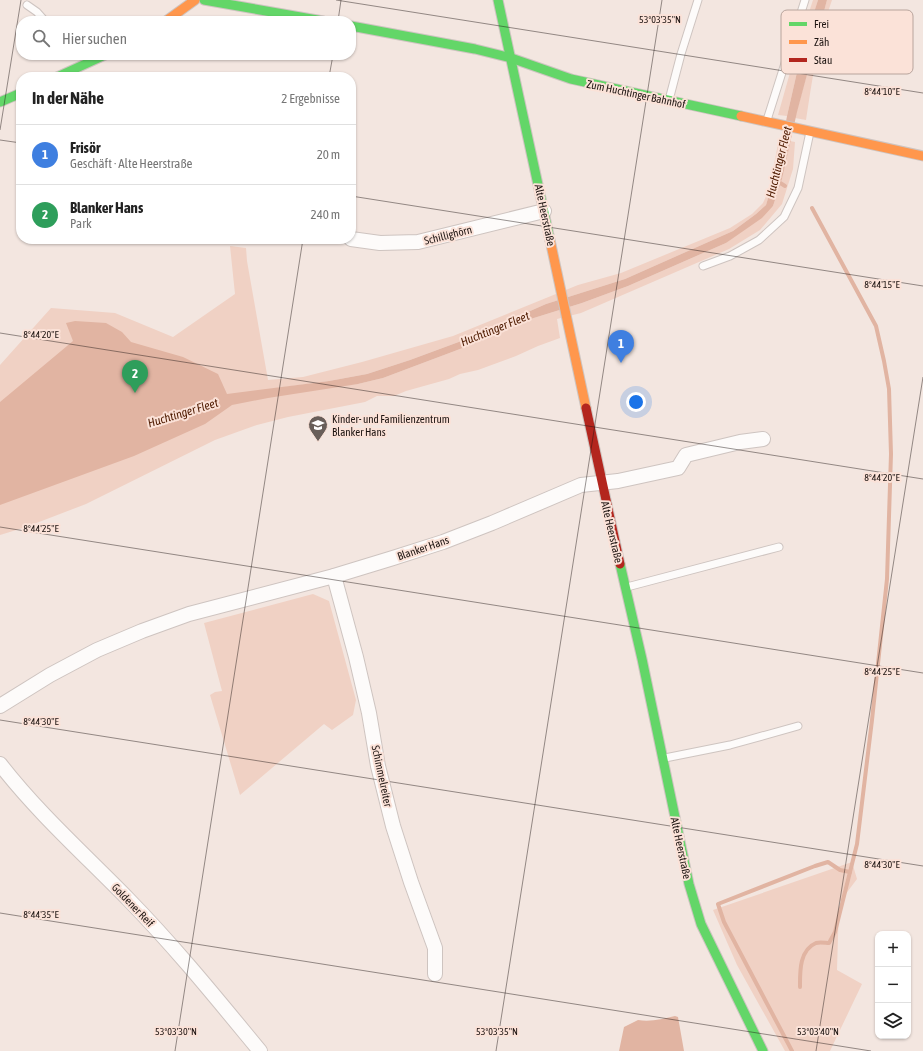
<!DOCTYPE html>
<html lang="de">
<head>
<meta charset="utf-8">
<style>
  body { margin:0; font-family:"Asap Condensed",sans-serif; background:#f6f6f6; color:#222 }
  .controls { position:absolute; right:12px; bottom:12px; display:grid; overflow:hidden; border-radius:8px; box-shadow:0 1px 3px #0004 }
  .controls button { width:36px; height:36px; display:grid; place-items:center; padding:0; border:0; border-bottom:1px solid #e0e0e0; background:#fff; color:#222; font:20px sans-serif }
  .you { position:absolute; left:636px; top:402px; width:14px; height:14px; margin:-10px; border:3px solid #fff; border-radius:50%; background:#1a73e8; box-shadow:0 0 0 6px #1a73e833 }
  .badge { display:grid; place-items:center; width:26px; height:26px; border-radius:50%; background:#685e59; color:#fff; font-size:13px; font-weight:700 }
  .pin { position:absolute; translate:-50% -33px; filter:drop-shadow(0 1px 2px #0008) }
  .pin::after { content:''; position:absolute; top:21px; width:14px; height:12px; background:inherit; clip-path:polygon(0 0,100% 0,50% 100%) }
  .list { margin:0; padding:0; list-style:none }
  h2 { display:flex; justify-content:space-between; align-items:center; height:52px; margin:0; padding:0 16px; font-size:17px }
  h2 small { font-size:13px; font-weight:400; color:#767676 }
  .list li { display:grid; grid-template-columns:26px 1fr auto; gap:12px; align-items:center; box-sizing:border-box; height:60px; padding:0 16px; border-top:1px solid #e0e0e0 }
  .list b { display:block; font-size:15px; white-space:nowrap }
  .list p { margin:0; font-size:13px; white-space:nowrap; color:#767676 }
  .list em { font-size:13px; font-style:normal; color:#767676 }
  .icon { flex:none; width:22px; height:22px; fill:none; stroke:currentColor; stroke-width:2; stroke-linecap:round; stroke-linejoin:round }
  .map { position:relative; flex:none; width:923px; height:1051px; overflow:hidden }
  .search { position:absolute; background:#fff; box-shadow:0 1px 3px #0004; left:16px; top:16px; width:340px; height:44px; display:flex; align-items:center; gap:10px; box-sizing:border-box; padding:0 14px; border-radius:16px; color:#767676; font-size:15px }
  .panel { position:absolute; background:#fff; box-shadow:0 1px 3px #0004; left:16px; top:72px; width:340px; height:172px; border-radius:16px }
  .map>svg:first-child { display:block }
  .green { fill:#f0d1c4 }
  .water { fill:#e1b4a2 }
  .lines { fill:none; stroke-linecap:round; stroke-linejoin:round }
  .stream { stroke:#e1b4a2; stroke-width:4 }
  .lane-casing { stroke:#cec4c0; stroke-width:9 }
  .street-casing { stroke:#cec4c0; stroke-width:16 }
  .fast-casing { stroke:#cec4c0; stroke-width:11 }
  .slow-casing { stroke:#cec4c0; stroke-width:11 }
  .jam-casing { stroke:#cec4c0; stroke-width:11 }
  .lane { stroke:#fdfbfa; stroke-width:7 }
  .street { stroke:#fdfbfa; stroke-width:14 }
  .fast { stroke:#63d668; stroke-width:9 }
  .slow { stroke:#ff974d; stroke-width:9 }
  .jam { stroke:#b3261e; stroke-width:9 }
  .ticks { fill:none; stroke:#1d1411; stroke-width:1; stroke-opacity:0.45 }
  .labels { text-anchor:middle; stroke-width:4; stroke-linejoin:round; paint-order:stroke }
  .street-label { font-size:11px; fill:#1d1411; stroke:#fbe2d8 }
  .poi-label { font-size:11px; fill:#1d1411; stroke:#fbe2d8; text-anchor:start }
  .water-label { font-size:12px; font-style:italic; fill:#4f1b01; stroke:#fbe2d8 }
  .key { fill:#fbe2d8; stroke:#b8a49c; stroke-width:1 }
  .key-label { font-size:11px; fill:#1d1411 }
  .ticks-label { font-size:10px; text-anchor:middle; fill:#1d1411; stroke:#fbe2d8; stroke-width:4; stroke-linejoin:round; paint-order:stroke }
</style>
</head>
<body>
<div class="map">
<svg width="923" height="1051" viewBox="0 0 923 1051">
  <rect width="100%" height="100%" fill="#f3e6e0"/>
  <g class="green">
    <path d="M813,0H818L803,46L787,116L778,115L795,55Z"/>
    <path d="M827,0H832C818,38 812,80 806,120L795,118Z"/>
    <path d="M779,139L783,140L773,184L766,205L756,214L733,231L625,279L546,304L464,340L410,360L367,374L329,381L270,389L358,384L383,378L476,343L521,322L582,303L628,286L726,243L773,206L782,179L790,141L795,142L793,169L782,204L760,230L729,249L581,313L557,319L560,338L538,346L516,356L478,370L460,374L449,379L406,391L394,396H377L365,402L288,417L257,425L215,440L86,504L26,527L0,535V365L51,308L115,313L173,337L235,294L230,246L246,248L247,261L268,380L303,377L362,362L453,336L578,285L621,273L730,228L752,214L763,203L769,190Z"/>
    <path d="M313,594L329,601L356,700L353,715L332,730L324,724L240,795L210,695L215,692L222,691L204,623Z"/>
    <path d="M852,862L857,879L839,903L837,970L862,984L830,1051H785L737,965L713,910Z"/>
  </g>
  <g class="water">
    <path d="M818,0H827L797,112L782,179L773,206L762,218L726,243L628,286L582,303L521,322L476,343L383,378L358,384L268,398L232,405L205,424L134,456L0,505V402L73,341L66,323L75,321L106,323L122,332L131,342L183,357L218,374L227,394L329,381L367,374L410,360L464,340L546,304L625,279L733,231L756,214L766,205L778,166L787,116L803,46Z"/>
    <path d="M675,1016L678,1017L684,1051H619L624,1027L638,1020C651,1022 662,1019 675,1016Z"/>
  </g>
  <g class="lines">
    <g class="stream">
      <path d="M777,181L785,186"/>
      <path d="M800,987C800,973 799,950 816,943C820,942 826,943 829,943L835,932L857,844L872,720L887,579L891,454L889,389L884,361L876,326L812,208"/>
      <path d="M792,1051L724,922L718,904L815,866L828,862L840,870L850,872"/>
    </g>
    <g class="lane-casing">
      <g id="lane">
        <path d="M27,5L37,12L45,21"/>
        <path d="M669,100L681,54L698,0"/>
        <path d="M767,120L805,0"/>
        <path d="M703,266L730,256L759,240L784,217L798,188L810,132"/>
        <path d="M627,587L779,547"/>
        <path d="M665,758L730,745L798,726"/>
      </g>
    </g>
    <g class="street-casing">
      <g id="street">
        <path d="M351,239L380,243L418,242L544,211"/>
        <path d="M334,576L356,657L369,713L378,766L393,826L411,882L435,948V974"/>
        <path d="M0,706L50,675L97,650L142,631L189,614L334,576L393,558L443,542L492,523L581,485L618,481L678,468L686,455L740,442L763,439"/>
        <path d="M0,764C38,813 85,855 128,899C175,947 217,999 260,1051"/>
      </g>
    </g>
    <g class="fast-casing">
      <g id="fast">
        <path d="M204,0L323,21"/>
        <path d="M498,0L550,240"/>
        <path d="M351,26L475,49L511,58L571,79L741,116"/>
        <path d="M57,77L105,55"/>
        <path d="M0,102L21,93"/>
        <path d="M620,564L642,659L689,884L701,924L763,1051"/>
      </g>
    </g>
    <g class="slow-casing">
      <g id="slow">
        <path d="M166,21L195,0"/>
        <path d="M741,116L923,156"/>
        <path d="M550,240L586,408"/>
      </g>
    </g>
    <g class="jam-casing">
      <path id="jam" d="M586,408L620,564"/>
    </g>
    <use href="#lane" class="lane"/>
    <use href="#street" class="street"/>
    <use href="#fast" class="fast"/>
    <use href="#slow" class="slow"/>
    <use href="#jam" class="jam"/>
  </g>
  <path class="ticks" d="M336,0L923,93M338,21L341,0M329,77L333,55M0,130L21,0M0,140L21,143M351,196L923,286M0,333L923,479M0,527L923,673M0,720L923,866M0,913L871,1051M175,1051L303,239M496,1051L662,0M816,1051L923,377"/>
  <defs>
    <g id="school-pin" transform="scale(1)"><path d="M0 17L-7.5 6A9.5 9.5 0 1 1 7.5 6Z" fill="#685e59" stroke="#fbe2d8"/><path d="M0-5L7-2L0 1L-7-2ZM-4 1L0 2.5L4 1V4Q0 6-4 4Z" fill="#fff"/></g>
  </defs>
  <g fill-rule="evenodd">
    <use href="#school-pin" x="318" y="425"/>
  </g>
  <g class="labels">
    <g class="street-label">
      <text transform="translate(636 94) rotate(12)" y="4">Zum Huchtinger Bahnhof</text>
      <text transform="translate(545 215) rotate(78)" y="4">Alte Heerstraße</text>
      <text transform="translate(448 235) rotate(-14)" y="4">Schillighörn</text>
      <text transform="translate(612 532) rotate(77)" y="4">Alte Heerstraße</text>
      <text transform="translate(423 548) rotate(-19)" y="4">Blanker Hans</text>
      <text transform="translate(382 776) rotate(78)" y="4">Schimmelreiter</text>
      <text transform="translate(681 848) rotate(78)" y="4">Alte Heerstraße</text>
      <text transform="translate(133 905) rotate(46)" y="4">Goldener Reif</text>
    </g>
    <g class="poi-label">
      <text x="332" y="423">Kinder- und Familienzentrum<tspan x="332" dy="13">Blanker Hans</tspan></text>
    </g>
    <g class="water-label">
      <text transform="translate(779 162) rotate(-76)" y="4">Huchtinger Fleet</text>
      <text transform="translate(495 329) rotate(-22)" y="4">Huchtinger Fleet</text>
      <text transform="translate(183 413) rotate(-17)" y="4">Huchtinger Fleet</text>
    </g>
  </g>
  <rect x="781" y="10" width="132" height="64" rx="6" class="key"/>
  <rect x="789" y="22" width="18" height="4" fill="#63d668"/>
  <rect x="789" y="40" width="18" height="4" fill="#ff974d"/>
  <rect x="789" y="58" width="18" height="4" fill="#b3261e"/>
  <g class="key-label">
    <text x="814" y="28">Frei</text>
    <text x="814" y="46">Zäh</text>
    <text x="814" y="64">Stau</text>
  </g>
  <g class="ticks-label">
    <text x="660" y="23">53°03'35"N</text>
    <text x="882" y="95">8°44'10"E</text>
    <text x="882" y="288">8°44'15"E</text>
    <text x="41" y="338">8°44'20"E</text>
    <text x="882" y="481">8°44'20"E</text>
    <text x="41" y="532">8°44'25"E</text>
    <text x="882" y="675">8°44'25"E</text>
    <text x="41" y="725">8°44'30"E</text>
    <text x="882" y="868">8°44'30"E</text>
    <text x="41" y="918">8°44'35"E</text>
    <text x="176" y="1035">53°03'30"N</text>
    <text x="497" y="1035">53°03'35"N</text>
    <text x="818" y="1035">53°03'40"N</text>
  </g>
</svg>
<div class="controls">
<button>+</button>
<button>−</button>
<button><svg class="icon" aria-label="layers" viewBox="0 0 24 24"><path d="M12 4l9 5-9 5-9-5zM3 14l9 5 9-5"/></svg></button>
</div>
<div class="you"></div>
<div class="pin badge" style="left:621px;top:363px;background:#3f7fe0">1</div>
<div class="pin badge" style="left:135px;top:393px;background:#2e9e5b">2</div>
<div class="search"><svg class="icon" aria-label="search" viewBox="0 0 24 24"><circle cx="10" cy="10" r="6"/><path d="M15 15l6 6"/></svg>Hier suchen</div>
<section class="panel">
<h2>In der Nähe<small>2 Ergebnisse</small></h2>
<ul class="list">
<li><span class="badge" style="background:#3f7fe0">1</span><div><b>Frisör</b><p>Geschäft · Alte Heerstraße</p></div><em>20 m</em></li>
<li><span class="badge" style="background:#2e9e5b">2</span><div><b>Blanker Hans</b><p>Park</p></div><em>240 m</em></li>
</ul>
</section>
</div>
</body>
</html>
